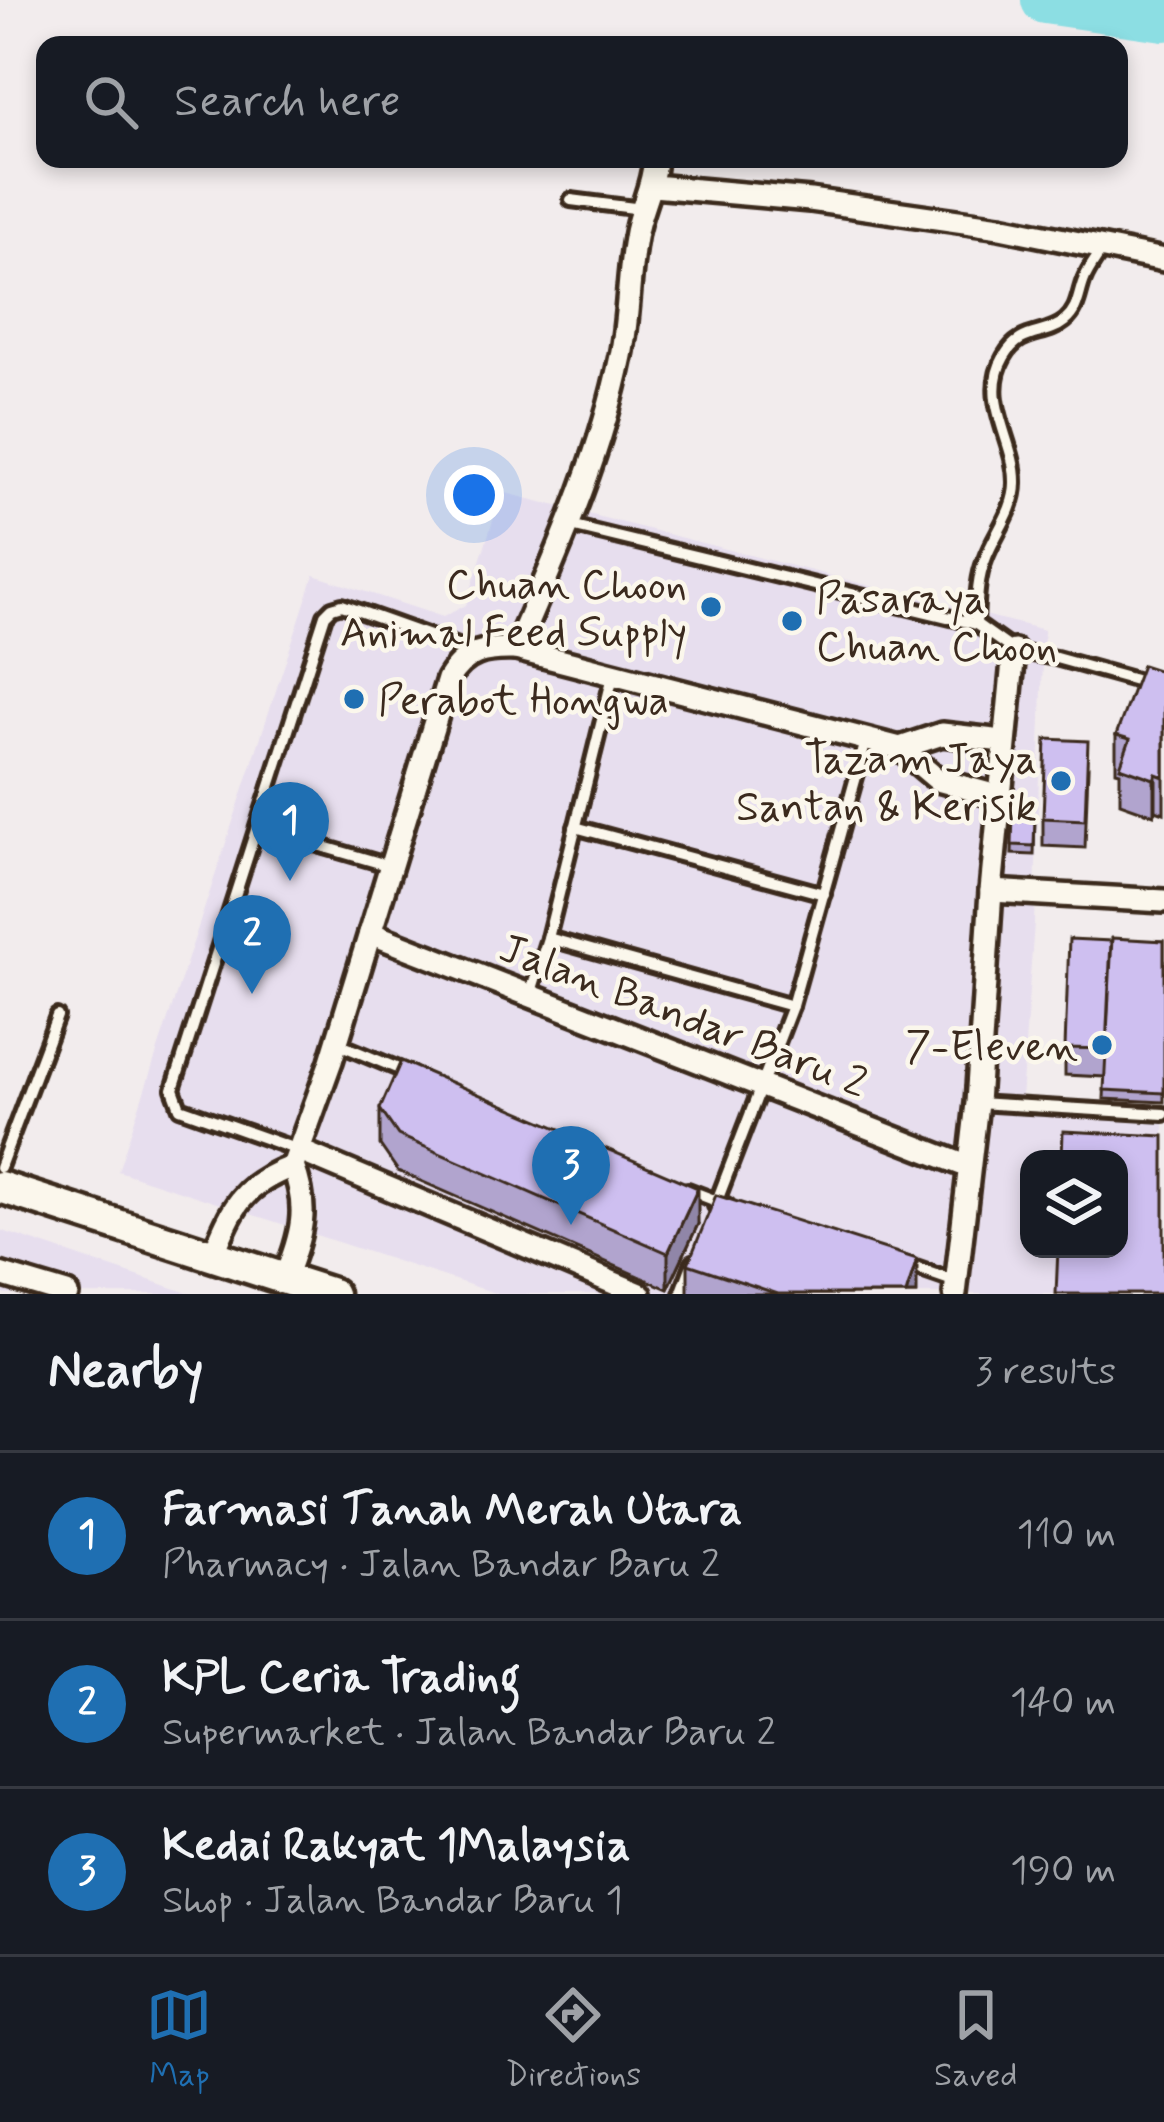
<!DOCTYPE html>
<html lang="en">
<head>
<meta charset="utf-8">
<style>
  body { margin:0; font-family:Mynerve,sans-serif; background:#242831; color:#f1f3f6 }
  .controls { position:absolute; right:36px; bottom:36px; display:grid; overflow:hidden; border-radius:24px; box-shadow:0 6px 18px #0003 }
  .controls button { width:108px; height:108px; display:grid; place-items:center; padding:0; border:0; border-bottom:3px solid #363941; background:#171b24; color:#f1f3f6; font:60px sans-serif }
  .you { position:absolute; left:474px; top:495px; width:42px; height:42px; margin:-30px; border:9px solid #fff; border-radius:50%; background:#1a73e8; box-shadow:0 0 0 18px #1a73e833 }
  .badge { display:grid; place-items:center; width:78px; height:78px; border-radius:50%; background:#1f6fb2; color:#fff; font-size:39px; font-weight:700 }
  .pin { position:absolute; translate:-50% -99px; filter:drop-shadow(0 3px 6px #0008) }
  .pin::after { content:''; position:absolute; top:63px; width:42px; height:36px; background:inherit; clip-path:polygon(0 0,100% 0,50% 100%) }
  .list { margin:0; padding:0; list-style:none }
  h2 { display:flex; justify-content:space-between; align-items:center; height:156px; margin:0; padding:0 48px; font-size:51px }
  h2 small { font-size:39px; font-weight:400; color:#9ea1a6 }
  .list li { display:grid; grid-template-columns:78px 1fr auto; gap:36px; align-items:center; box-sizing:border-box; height:168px; padding:0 48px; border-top:3px solid #363941 }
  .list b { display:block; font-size:45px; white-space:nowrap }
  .list p { margin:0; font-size:39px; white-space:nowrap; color:#9ea1a6 }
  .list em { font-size:39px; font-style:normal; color:#9ea1a6 }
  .icon { flex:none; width:66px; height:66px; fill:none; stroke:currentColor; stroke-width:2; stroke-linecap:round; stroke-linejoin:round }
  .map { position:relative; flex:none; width:1164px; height:1294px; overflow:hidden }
  .search { position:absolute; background:#171b24; box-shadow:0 6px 18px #0003; left:36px; right:36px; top:36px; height:132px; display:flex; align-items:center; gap:30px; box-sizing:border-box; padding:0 42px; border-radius:24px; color:#9ea1a6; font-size:45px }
  .sheet { height:660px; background:#171b24 }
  nav { display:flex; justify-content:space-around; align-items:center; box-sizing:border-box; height:168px; border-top:3px solid #363941; background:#171b24; font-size:33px; color:#9ea1a6 }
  nav a { display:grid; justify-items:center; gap:6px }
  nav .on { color:#1f6fb2 }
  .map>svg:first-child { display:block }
  .built { fill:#e7deee; fill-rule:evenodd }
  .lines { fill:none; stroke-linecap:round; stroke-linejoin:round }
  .river { stroke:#8cdee3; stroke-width:48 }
  .service-casing { stroke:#3b2a1e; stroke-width:20 }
  .minor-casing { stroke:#3b2a1e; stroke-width:30 }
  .secondary-casing { stroke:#3b2a1e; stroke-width:39 }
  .service { stroke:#fbf7ec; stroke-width:10 }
  .minor { stroke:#fbf7ec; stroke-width:21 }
  .secondary { stroke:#fbf7ec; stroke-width:30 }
  .wall { fill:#b1a4ce; stroke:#3b2a1e; stroke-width:3 }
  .shaded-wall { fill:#9086a8; stroke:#3b2a1e; stroke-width:3 }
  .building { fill:#cebff0; stroke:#3b2a1e; stroke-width:3 }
  .poi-dot { fill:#1f6fb2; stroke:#fbf7ec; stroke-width:4.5 }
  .labels { text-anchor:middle; stroke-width:9; stroke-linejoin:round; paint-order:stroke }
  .poi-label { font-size:42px; fill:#3b2a1e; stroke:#fbf7ec; text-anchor:end }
  .street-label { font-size:42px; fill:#3b2a1e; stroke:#fbf7ec }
</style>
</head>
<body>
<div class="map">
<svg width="1164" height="1294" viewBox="0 0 1164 1294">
  <rect width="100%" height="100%" fill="#f2eced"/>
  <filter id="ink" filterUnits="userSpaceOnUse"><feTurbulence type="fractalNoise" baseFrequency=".00833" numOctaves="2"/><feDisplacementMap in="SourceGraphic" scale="24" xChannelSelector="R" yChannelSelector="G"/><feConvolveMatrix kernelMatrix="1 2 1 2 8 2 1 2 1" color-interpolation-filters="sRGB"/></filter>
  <g filter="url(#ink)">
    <g class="built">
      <path d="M502,492L1044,630L1034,923L1020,1113L1164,1122V1294H498L118,1171L314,575L443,617L466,605ZM1029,1159H1119V1249H1029Z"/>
      <path d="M0,1230L191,1294H0Z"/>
    </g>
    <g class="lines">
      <path class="river" d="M1045,0L1164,17"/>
      <g class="service-casing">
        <g id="service">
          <path d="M571,200L642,209"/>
          <path d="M571,526L976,624L1014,651L1056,658L1164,688"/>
          <path d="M976,624C977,603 977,579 985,560C994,534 1015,511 1015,483C1016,441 979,400 1004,357C1021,327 1044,338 1065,321C1079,309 1078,295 1084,280C1088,269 1097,258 1103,248"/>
          <path d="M575,827L824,894"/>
          <path d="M259,828L390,866"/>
          <path d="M548,938L792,1006"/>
          <path d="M530,995L548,938L613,676"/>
          <path d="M336,1043L411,1074"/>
          <path d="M977,1103L1164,1114"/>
          <path d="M298,1150L180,1108L173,1089L325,615L332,608L342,605L474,652"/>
          <path d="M0,1167L57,1016"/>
          <path d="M688,1190L727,1205"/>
          <path d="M715,1206L792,1006L866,741"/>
          <path d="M904,1264L956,1282"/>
          <path d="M681,1294L693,1262"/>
        </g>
      </g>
      <g class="minor-casing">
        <g id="minor">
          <path d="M653,186L810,200L1000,227L1164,260"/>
          <path d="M516,649C557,553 600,459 621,356C629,317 628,277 635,238C639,210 653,188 655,159"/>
          <path d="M900,748L942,734L1003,741"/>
          <path d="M991,891L1164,901"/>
          <path d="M370,933L969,1167"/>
          <path d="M298,1150L640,1294"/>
          <path d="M213,1255C233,1206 242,1185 293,1166"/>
          <path d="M0,1274L67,1294"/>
          <path d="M285,1278C301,1234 310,1211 293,1166L331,1061L448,679C465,651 485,648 516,649L900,748L938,780L1000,797"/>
          <path d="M955,1294L977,1103L991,891L1014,651"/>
        </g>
      </g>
      <g class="secondary-casing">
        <path id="secondary" d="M0,1187L332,1294"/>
      </g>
      <use href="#service" class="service"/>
      <use href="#minor" class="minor"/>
      <use href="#secondary" class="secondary"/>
    </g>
    <g class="wall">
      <path d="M1164,672V813L1156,810L1154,815L1120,803V772L1116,771V735Z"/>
      <path d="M1088,769L1085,848L1043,846V818Z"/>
      <path d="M1013,815L1035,816L1034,855L1012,854Z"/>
      <path d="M1111,941H1164V1102L1104,1099L1105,1077L1065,1075V1048Z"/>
      <path d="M380,1109L698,1224L668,1289L398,1171L380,1145Z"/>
      <path d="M688,1264L917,1294H688Z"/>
    </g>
    <g class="shaded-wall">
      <path d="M1156,774V810L1154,815V779Z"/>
      <path d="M698,1188V1224L668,1289V1253Z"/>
      <path d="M917,1259V1294H906Z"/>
    </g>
    <g class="building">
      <path d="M1142,665L1164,672V777L1156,774L1154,779L1120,767L1130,739L1116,735Z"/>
      <path d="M1046,739L1088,741L1085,820L1043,818Z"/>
      <path d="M1013,815L1035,816L1034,846L1012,845Z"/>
      <path d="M1112,938L1164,941V1093L1104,1090Z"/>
      <path d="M1069,939L1111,941L1106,1049L1065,1048Z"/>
      <path d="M401,1061L698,1188L668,1253L398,1135L380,1109Z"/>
      <path d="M1063,1131L1164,1136V1294H1056L1058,1249H1119V1159H1062Z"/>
      <path d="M716,1195L917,1259L906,1294H778L688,1264Z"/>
    </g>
  </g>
  <g class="poi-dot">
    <circle cx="711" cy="607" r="12"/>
    <circle cx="792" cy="621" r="12"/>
    <circle cx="354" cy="699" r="12"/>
    <circle cx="1061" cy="781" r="12"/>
    <circle cx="1102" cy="1045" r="12"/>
  </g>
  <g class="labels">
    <g class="poi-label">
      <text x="687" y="598">Chuan Choon<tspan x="687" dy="48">Animal Feed Supply</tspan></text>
      <text x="816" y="612" text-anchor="start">Pasaraya<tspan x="816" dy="48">Chuan Choon</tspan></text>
      <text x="378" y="714" text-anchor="start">Perabot Hongwa</text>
      <text x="1037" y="772">Tazam Jaya<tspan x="1037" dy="48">Santan &amp; Kerisik</tspan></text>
      <text x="1078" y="1060">7-Eleven</text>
    </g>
    <g class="street-label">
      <text transform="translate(684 1014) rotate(21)" y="15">Jalan Bandar Baru 2</text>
    </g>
  </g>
</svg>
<div class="controls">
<button><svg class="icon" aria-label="layers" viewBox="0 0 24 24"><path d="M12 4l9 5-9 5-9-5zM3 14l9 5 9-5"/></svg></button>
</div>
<div class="you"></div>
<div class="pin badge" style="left:290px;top:881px">1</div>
<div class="pin badge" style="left:252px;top:994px">2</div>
<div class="pin badge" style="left:571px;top:1225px">3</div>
<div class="search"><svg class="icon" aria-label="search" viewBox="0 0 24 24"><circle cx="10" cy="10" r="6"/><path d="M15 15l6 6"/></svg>Search here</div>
</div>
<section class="sheet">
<h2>Nearby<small>3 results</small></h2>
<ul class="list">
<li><span class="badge">1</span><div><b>Farmasi Tanah Merah Utara</b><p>Pharmacy · Jalan Bandar Baru 2</p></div><em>110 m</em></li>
<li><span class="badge">2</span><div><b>KPL Ceria Trading</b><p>Supermarket · Jalan Bandar Baru 2</p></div><em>140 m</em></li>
<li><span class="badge">3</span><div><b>Kedai Rakyat 1Malaysia</b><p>Shop · Jalan Bandar Baru 1</p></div><em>190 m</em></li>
</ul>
</section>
<nav>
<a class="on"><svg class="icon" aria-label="map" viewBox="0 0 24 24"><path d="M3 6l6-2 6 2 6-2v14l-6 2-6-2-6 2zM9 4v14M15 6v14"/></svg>Map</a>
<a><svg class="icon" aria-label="directions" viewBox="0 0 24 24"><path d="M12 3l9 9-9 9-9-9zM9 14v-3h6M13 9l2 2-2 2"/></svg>Directions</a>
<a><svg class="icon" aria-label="saved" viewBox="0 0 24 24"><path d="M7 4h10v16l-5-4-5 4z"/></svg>Saved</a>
</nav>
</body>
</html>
